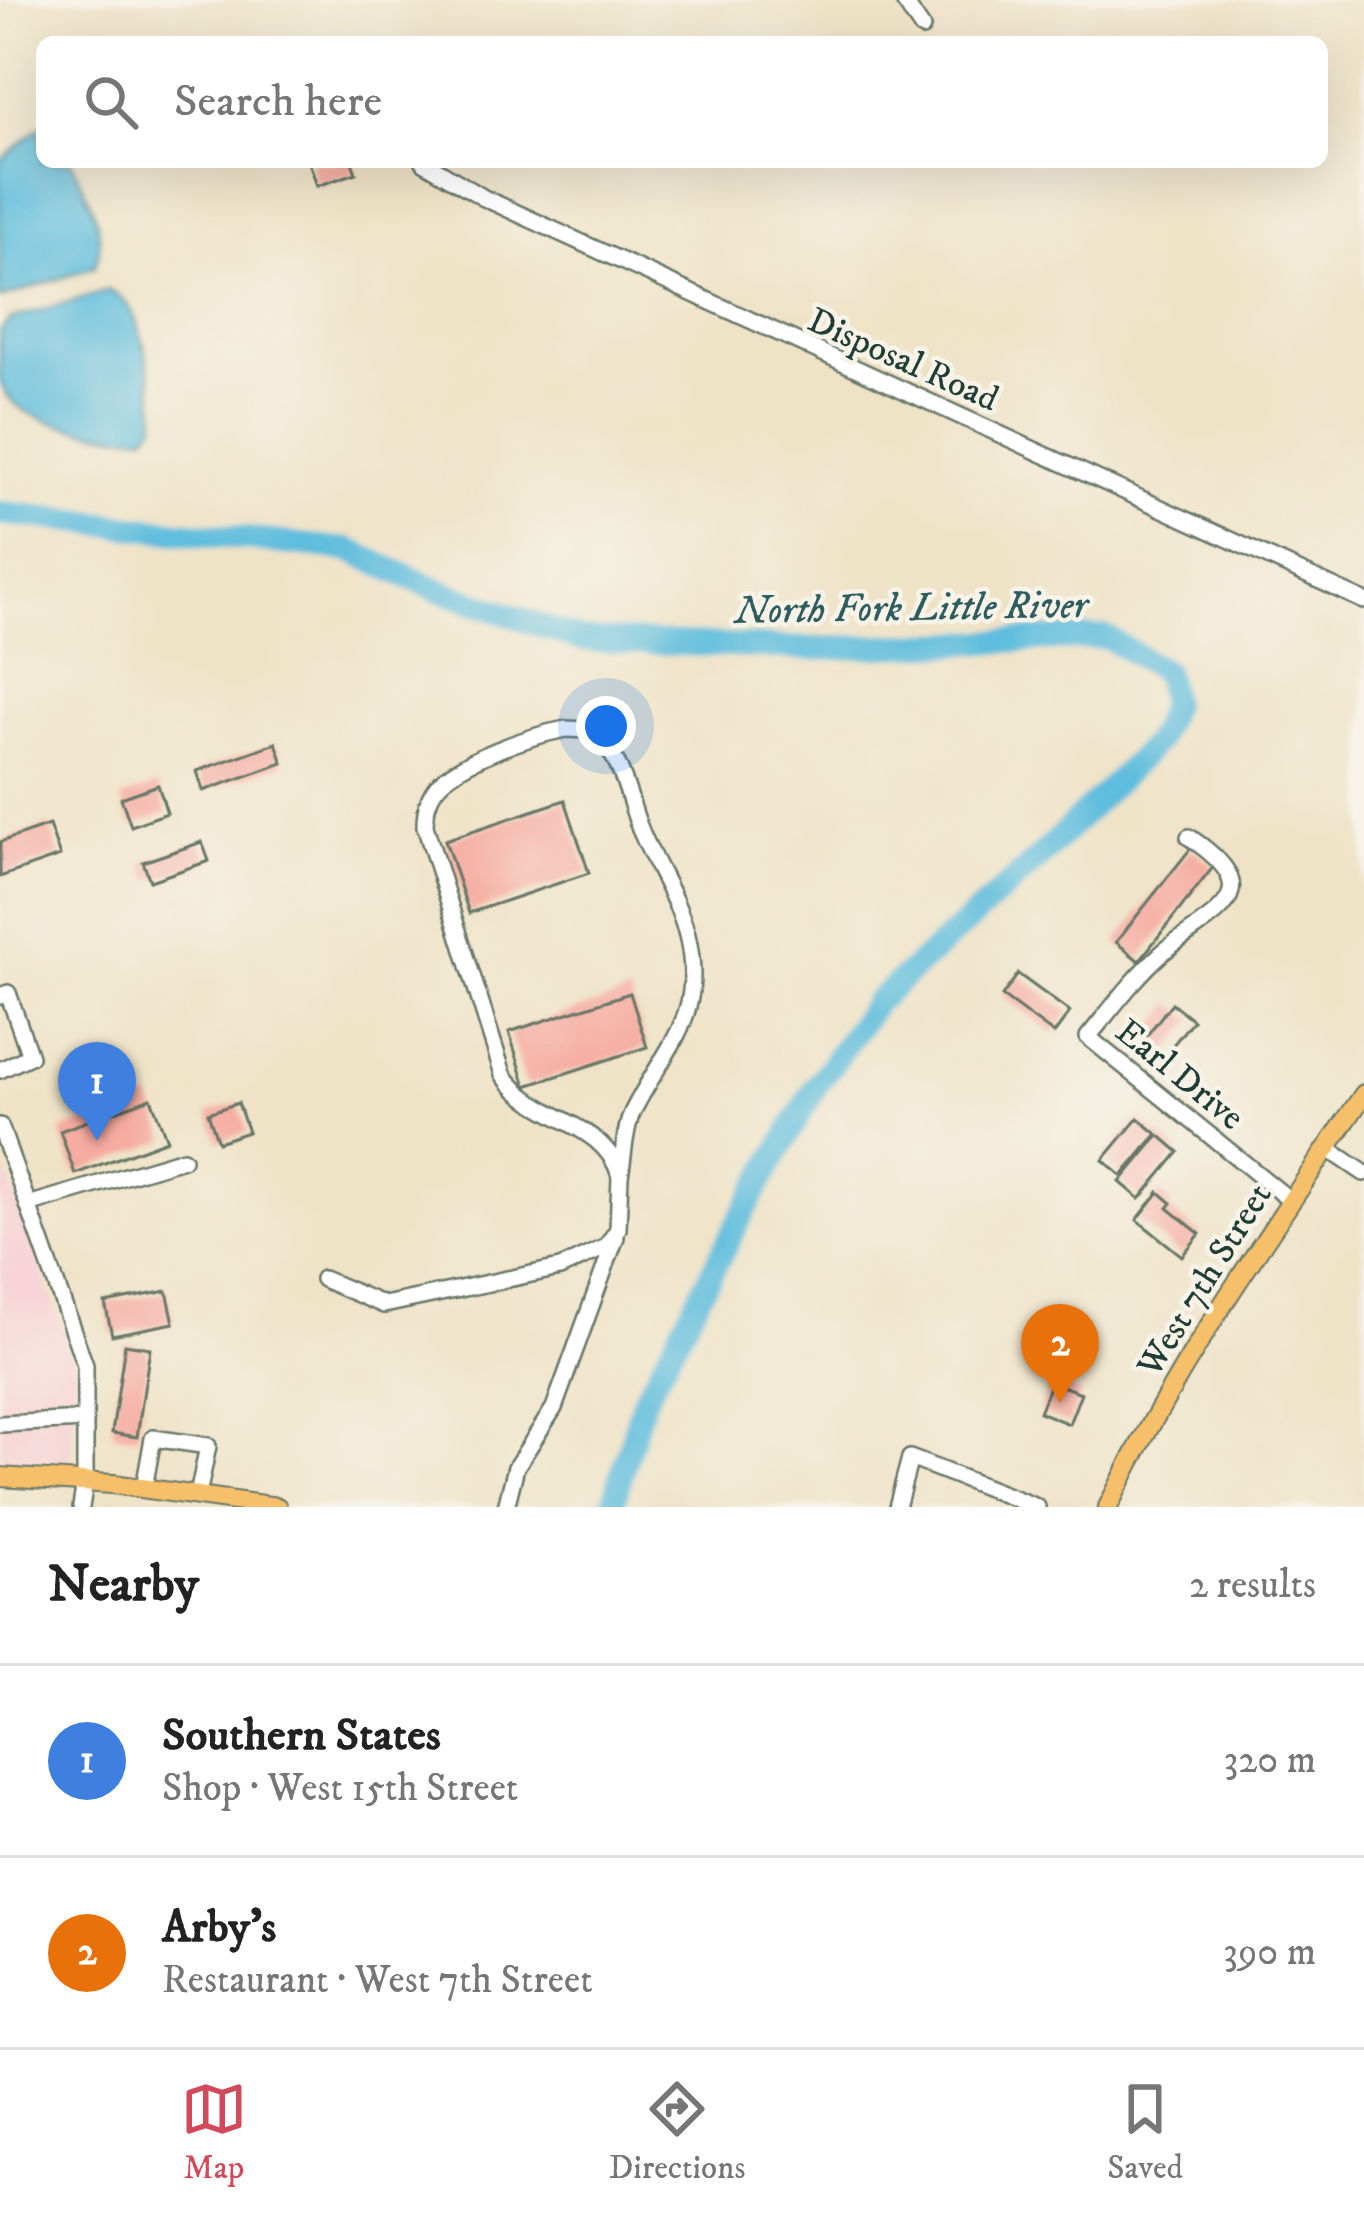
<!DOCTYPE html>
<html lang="en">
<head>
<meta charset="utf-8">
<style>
  body { margin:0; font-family:"IM FELL DW Pica",serif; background:#f6f6f6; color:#222 }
  .you { position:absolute; left:606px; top:726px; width:42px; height:42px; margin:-30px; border:9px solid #fff; border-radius:50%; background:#1a73e8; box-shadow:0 0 0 18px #1a73e833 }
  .badge { display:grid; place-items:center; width:78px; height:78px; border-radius:50%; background:#d1495b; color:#fff; font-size:39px; font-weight:700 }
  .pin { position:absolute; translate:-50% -99px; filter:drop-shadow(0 3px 6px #0008) }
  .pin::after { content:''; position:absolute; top:63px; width:42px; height:36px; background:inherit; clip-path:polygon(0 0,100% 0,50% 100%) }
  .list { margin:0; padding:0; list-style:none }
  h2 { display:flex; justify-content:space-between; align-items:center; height:156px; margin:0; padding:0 48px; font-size:51px }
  h2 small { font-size:39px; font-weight:400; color:#767676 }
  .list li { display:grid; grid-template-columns:78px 1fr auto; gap:36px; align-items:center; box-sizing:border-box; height:192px; padding:0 48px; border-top:3px solid #e0e0e0 }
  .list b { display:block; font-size:45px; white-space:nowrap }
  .list p { margin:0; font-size:39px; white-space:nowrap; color:#767676 }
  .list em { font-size:39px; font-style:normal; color:#767676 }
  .icon { flex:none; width:66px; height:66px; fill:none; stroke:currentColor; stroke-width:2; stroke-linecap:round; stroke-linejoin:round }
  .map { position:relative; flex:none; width:1364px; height:1507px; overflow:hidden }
  .search { position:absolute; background:#fff; box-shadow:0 12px 48px #0002; left:36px; right:36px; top:36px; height:132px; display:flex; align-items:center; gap:30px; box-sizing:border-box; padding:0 42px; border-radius:18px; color:#767676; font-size:45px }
  .sheet { height:540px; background:#fff }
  nav { display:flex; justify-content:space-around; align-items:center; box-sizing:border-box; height:168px; border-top:3px solid #e0e0e0; background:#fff; font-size:33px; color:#767676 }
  nav a { display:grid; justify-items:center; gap:6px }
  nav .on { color:#d1495b }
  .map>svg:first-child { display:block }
  .built { fill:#f7cfd4 }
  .water { fill:#5fbddd; stroke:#3f7d88; stroke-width:3 }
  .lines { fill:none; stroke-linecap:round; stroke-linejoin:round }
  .river { stroke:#5fbddd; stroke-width:24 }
  .building { fill:#f6aca1 }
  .minor-casing { stroke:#687767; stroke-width:20 }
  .major-casing { stroke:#687767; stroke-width:22 }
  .minor { stroke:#fff; stroke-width:15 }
  .major { stroke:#f6c06b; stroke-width:18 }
  .labels { text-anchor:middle; stroke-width:9; stroke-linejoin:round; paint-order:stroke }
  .street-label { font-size:36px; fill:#1f3d34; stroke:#f7f3e8 }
  .water-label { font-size:39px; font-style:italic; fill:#2f5d5e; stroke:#f7f3e8 }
</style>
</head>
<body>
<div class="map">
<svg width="1364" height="1507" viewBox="0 0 1364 1507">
  <rect width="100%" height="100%" fill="#f7f3e8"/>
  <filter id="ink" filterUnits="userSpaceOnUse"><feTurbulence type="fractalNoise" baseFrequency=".00833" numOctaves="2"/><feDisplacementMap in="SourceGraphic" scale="24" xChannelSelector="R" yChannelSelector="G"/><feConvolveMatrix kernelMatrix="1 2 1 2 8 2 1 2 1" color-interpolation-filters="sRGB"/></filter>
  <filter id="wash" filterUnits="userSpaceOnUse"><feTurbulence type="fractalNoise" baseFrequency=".004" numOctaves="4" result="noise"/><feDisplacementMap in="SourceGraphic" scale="48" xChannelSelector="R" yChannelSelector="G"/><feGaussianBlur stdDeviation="2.7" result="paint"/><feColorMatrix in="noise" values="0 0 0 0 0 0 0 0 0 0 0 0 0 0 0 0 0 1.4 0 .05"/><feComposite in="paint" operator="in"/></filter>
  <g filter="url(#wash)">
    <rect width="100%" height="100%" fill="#efe3c7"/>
    <path class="built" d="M0,1153L77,1373L70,1460L0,1459Z"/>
    <g class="water">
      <path d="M40,127L42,162H72C86,195 111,233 94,267L0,299V161Z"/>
      <path d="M108,290C117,295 125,299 130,308C144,333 156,395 156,423L146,436C107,436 11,427 0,380C0,365 0,346 0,331L11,319Z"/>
    </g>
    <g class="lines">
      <path class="river" d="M0,513L349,550L433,588L581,640L809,649L1106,637L1165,672L1171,704L1155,743L1034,863L875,1003L815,1088L740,1219L643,1401L612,1507"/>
    </g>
    <g id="blocks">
      <g class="building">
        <path d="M309,162H352L356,173L317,186Z"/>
        <path d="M276,743L283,763L203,791L197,771Z"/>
        <path d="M158,785L167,813L131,826L121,798Z"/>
        <path d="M565,800L589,873L469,913L445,840Z"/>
        <path d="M49,825L60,856L0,877V842Z"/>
        <path d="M202,842L209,861L150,881L143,862Z"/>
        <path d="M1191,848L1214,866L1139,961L1116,942Z"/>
        <path d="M1018,974L1070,1012L1054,1034L1002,996Z"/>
        <path d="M630,993L647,1047L526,1086L509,1032Z"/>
        <path d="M1172,1003L1193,1020L1161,1060L1140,1044Z"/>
        <path d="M151,1098L167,1140L75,1174L60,1131Z"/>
        <path d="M238,1103L248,1132L218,1142L208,1113Z"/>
        <path d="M1138,1118L1157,1134L1122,1176L1103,1160Z"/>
        <path d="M1159,1135L1179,1152L1140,1199L1120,1182Z"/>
        <path d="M1159,1192L1172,1203L1168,1208L1200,1234L1182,1256L1137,1220Z"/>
        <path d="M167,1291L174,1323L112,1335L105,1303Z"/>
        <path d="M125,1344L150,1348L137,1437L112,1433Z"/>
        <path d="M1051,1382L1081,1393L1069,1424L1039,1412Z"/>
      </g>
    </g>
  </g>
  <g filter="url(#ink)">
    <use href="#blocks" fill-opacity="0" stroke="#687767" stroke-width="3"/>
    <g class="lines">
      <g class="minor-casing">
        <g id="minor">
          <path d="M903,0L922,28"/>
          <path d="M424,162L484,198L1364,601"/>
          <path d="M566,729L589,730C620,748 627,794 639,826C653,863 677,896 687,935C707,1019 664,1047 632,1113C624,1131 624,1156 620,1176C605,1121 533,1120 503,1074L425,826C425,812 427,800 435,789C455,761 533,735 566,729Z"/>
          <path d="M1189,837C1275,895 1212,912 1162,953C1134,978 1112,1008 1088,1037L1291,1201"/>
          <path d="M0,996L8,993L30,1056L0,1070"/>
          <path d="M0,1126L85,1365V1482L81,1507"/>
          <path d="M1327,1148L1364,1173"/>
          <path d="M28,1205L183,1159"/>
          <path d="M323,1279L384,1305L560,1268L606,1247L618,1229L620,1176"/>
          <path d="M0,1424L85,1420"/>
          <path d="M144,1488L153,1438L208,1446L198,1495"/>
          <path d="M506,1507L516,1467L554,1408L616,1237"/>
          <path d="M897,1507L910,1458L1037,1507"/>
        </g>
      </g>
      <g class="major-casing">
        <g id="major">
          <path d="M0,1477L113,1484L277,1507"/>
          <path d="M1108,1507C1179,1360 1273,1228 1364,1094"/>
        </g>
      </g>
      <use href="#minor" class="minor"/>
      <use href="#major" class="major"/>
    </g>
  </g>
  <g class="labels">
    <g class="street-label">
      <text transform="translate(904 358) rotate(24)" y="13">Disposal Road</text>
      <text transform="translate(1181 1073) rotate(39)" y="13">Earl Drive</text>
      <text transform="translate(1203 1279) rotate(-58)" y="13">West 7th Street</text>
    </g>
    <g class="water-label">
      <text transform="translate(911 606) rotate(-1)" y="14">North Fork Little River</text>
    </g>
  </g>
</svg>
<div class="you"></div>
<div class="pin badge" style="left:97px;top:1141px;background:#3f7fe0">1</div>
<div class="pin badge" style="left:1060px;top:1403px;background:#e8710a">2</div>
<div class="search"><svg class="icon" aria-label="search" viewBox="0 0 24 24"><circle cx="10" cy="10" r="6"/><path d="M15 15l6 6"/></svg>Search here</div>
</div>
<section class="sheet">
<h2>Nearby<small>2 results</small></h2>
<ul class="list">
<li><span class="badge" style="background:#3f7fe0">1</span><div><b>Southern States</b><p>Shop · West 15th Street</p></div><em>320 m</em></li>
<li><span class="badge" style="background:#e8710a">2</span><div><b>Arby's</b><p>Restaurant · West 7th Street</p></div><em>390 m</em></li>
</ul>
</section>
<nav>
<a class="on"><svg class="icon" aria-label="map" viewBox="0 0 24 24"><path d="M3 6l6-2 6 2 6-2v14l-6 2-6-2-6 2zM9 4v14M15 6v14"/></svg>Map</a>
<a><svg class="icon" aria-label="directions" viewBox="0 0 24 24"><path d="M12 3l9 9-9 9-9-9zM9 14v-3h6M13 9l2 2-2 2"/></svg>Directions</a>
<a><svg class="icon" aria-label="saved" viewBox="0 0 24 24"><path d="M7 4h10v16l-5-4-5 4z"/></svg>Saved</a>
</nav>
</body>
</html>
